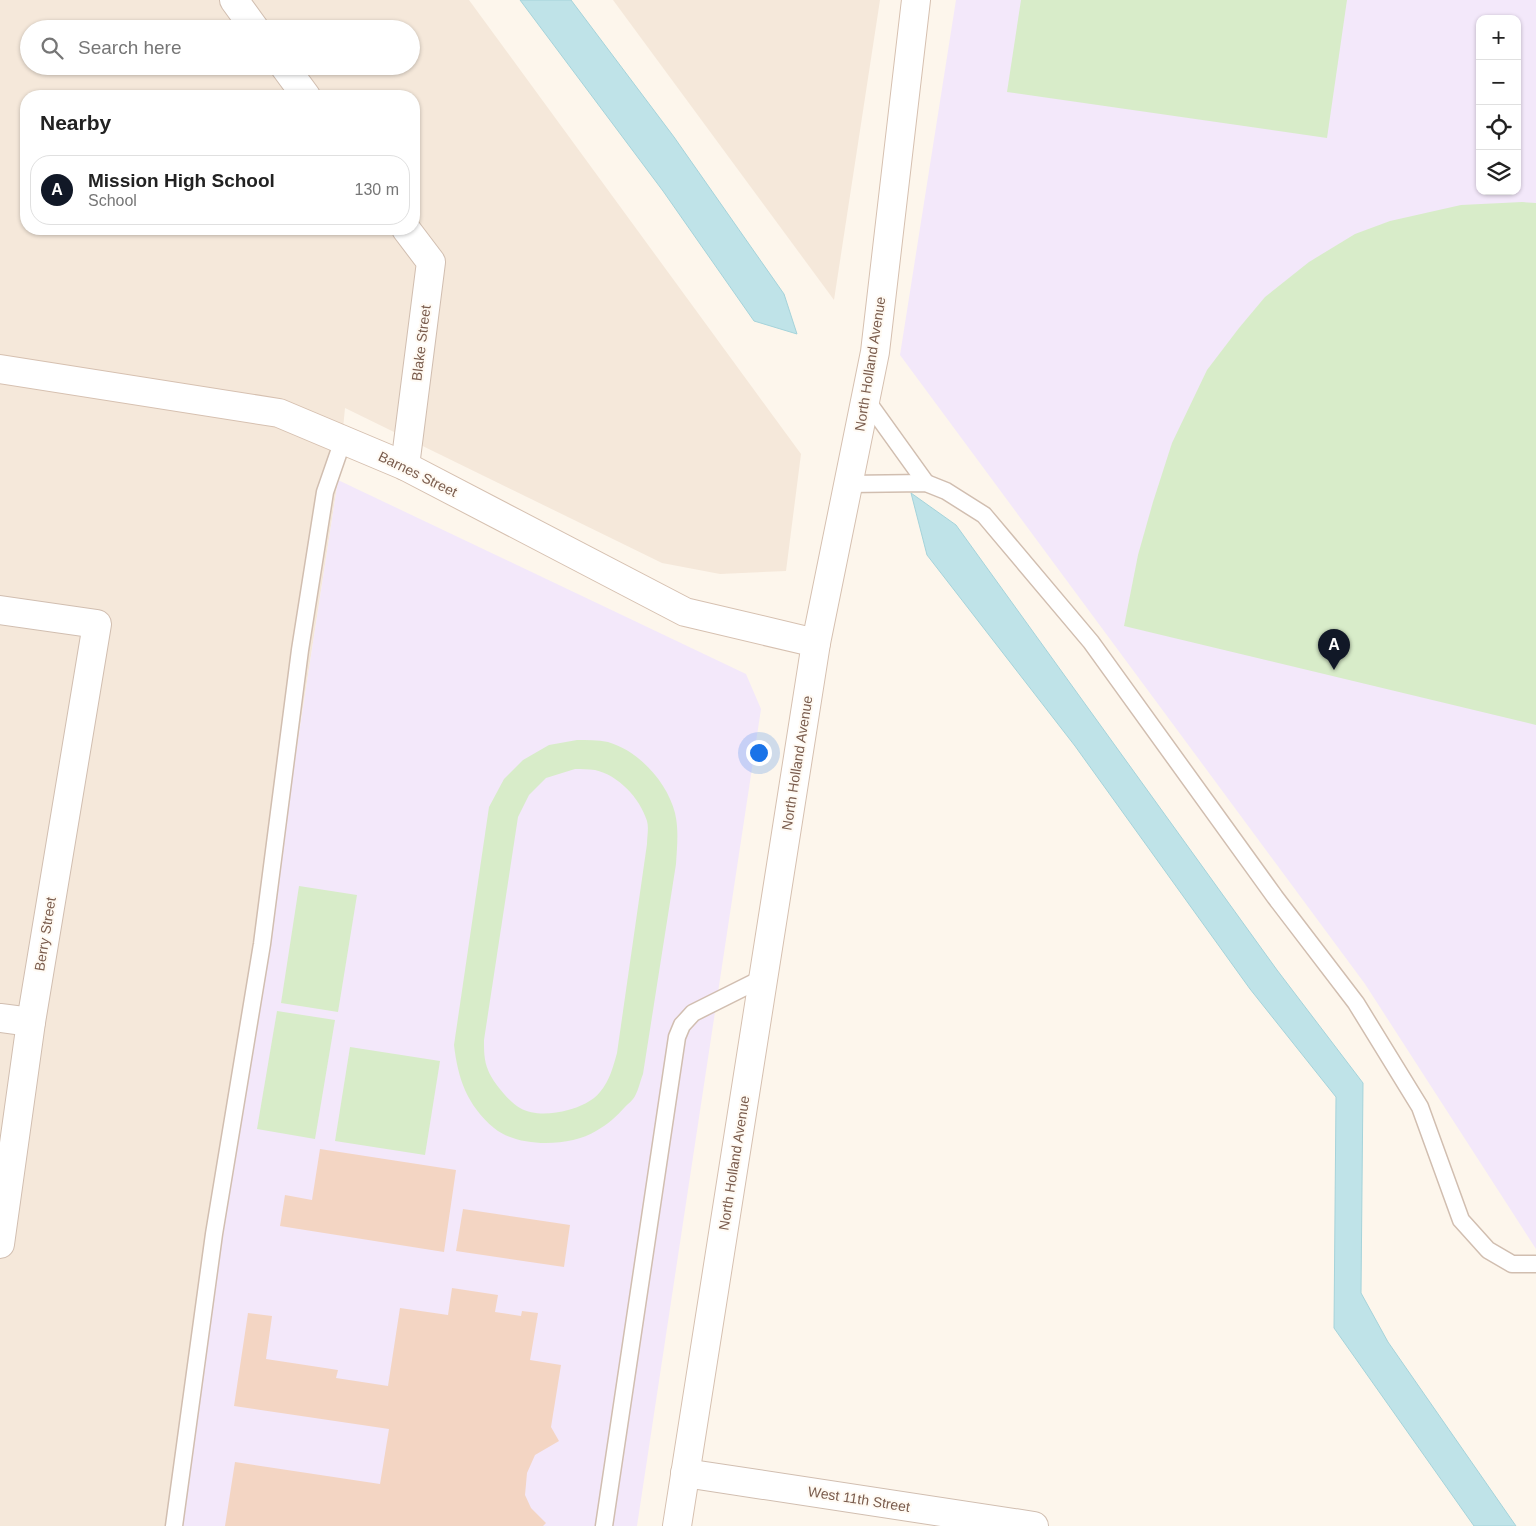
<!DOCTYPE html>
<html lang="en">
<head>
<meta charset="utf-8">
<style>
  body { margin:0; font-family:Arial,sans-serif; background:#f6f6f6; color:#222 }
  .controls { position:absolute; right:15px; top:15px; display:grid; overflow:hidden; border-radius:10px; box-shadow:0 1px 4px #0004 }
  .controls button { width:45px; height:45px; display:grid; place-items:center; padding:0; border:0; border-bottom:1px solid #e0e0e0; background:#fff; color:#222; font:25px sans-serif }
  .you { position:absolute; left:758px; top:752px; width:18px; height:18px; margin:-12px; border:4px solid #fff; border-radius:50%; background:#1a73e8; box-shadow:0 0 0 8px #1a73e833 }
  .badge { display:grid; place-items:center; width:32px; height:32px; border-radius:50%; background:#111827; color:#fff; font-size:16px; font-weight:700 }
  .pin { position:absolute; translate:-50% -41px; filter:drop-shadow(0 1px 2px #0008) }
  .pin::after { content:''; position:absolute; top:26px; width:18px; height:15px; background:inherit; clip-path:polygon(0 0,100% 0,50% 100%) }
  .list { margin:0; padding:0; list-style:none }
  h2 { display:flex; justify-content:space-between; align-items:center; height:65px; margin:0; padding:0 20px; font-size:21px }
  h2 small { font-size:16px; font-weight:400; color:#767676 }
  .list li { display:grid; grid-template-columns:32px 1fr auto; gap:15px; align-items:center; box-sizing:border-box; height:70px; margin:0 10px 10px; padding:0 10px; border:1px solid #e0e0e0; border-radius:20px }
  .list b { display:block; font-size:19px; white-space:nowrap }
  .list p { margin:0; font-size:16px; white-space:nowrap; color:#767676 }
  .list em { font-size:16px; font-style:normal; color:#767676 }
  .icon { flex:none; width:28px; height:28px; fill:none; stroke:currentColor; stroke-width:2; stroke-linecap:round; stroke-linejoin:round }
  .map { position:relative; flex:none; width:1536px; height:1526px; overflow:hidden }
  .search { position:absolute; background:#fff; box-shadow:0 1px 4px #0004; left:20px; top:20px; width:400px; height:55px; display:flex; align-items:center; gap:12px; box-sizing:border-box; padding:0 18px; border-radius:28px; color:#767676; font-size:19px }
  .panel { position:absolute; background:#fff; box-shadow:0 1px 4px #0004; left:20px; top:90px; width:400px; height:145px; border-radius:20px }
  .map>svg:first-child { display:block }
  .residential { fill:#f5e8da; fill-rule:evenodd }
  .education { fill:#f3e8fa; fill-rule:evenodd }
  .green { fill:#d8ecc9; fill-rule:evenodd }
  .water { fill:#bfe3e8; stroke:#a5d3da }
  .building { fill:#f3d5c3 }
  .lines { fill:none; stroke-linecap:round; stroke-linejoin:round }
  .lane-casing { stroke:#d1beb0; stroke-width:19 }
  .street-casing { stroke:#d1beb0; stroke-width:30 }
  .secondary-casing { stroke:#d6c0b0; stroke-width:30 }
  .lane { stroke:#fff; stroke-width:16 }
  .street { stroke:#fff; stroke-width:28 }
  .secondary { stroke:#fff; stroke-width:28 }
  .labels { text-anchor:middle; stroke-width:4; stroke-linejoin:round; paint-order:stroke }
  .street-label { font-size:14px; fill:#7a5c4d; stroke:#fffaf3 }
</style>
</head>
<body>
<div class="map">
<svg width="1536" height="1526" viewBox="0 0 1536 1526">
  <rect width="100%" height="100%" fill="#fdf6ec"/>
  <g class="residential">
    <path d="M0,0H469L801,454L786,571L720,574L662,563L345,408L338,480L177,1526H0ZM29,29H411V66H29ZM26,96H414V229H26Z"/>
    <path d="M613,0H880L834,300Z"/>
  </g>
  <g class="education">
    <path d="M956,0H1536V1249L1365,984L900,355ZM1480,19H1517V191H1480Z"/>
    <path d="M338,480L746,674L761,709L637,1526H177Z"/>
  </g>
  <g class="green">
    <path d="M1021,0H1347L1327,138L1007,92Z"/>
    <path d="M1522,202L1536,203V725L1124,626L1138,555L1153,502L1172,443L1207,370L1239,328L1265,297L1309,262L1355,234L1390,221L1461,205Z"/>
    <path d="M577,740C587,740 598,740 608,742C639,751 667,782 675,813C679,830 677,847 676,864L643,1074C640,1081 639,1089 635,1096C633,1100 628,1104 625,1107C617,1116 607,1125 596,1131C570,1147 518,1148 494,1128C467,1105 458,1079 454,1045L489,807L504,779L523,760L549,745ZM575,769C581,769 588,769 595,770C618,775 640,798 647,821C649,828 647,837 647,844L617,1053C613,1067 610,1080 600,1092C593,1101 580,1107 568,1110C553,1114 534,1116 520,1108C509,1102 492,1081 488,1070C484,1060 484,1051 484,1040L518,817L529,795L546,778Z"/>
    <path d="M299,886L357,895L338,1012L281,1003Z"/>
    <path d="M277,1011L335,1020L315,1139L257,1129Z"/>
    <path d="M350,1047L440,1061L425,1155L335,1141Z"/>
  </g>
  <g class="water">
    <path d="M520,0H571L674,137L784,294L797,334L754,321L663,191Z"/>
    <path d="M911,493L956,525L1277,970L1363,1083L1361,1293L1388,1342L1516,1526H1474L1334,1328L1336,1097L1250,989L1075,746L927,555Z"/>
  </g>
  <g class="building">
    <path d="M320,1149L456,1170L444,1252L280,1226L285,1195L312,1200Z"/>
    <path d="M463,1209L570,1225L564,1267L456,1251Z"/>
    <path d="M452,1288L498,1295L495,1312L521,1316L522,1311L538,1313L530,1360L561,1365L551,1427L559,1441L535,1455L527,1473L525,1495L531,1508L546,1523L543,1526H225L235,1462L380,1484L389,1429L234,1406L248,1313L272,1316L266,1359L338,1370L336,1378L388,1386L400,1308L448,1315Z"/>
  </g>
  <g class="lines">
    <g class="lane-casing">
      <g id="lane">
        <path d="M865,398L926,483"/>
        <path d="M848,484L926,483L946,491L984,515L1091,642L1275,897L1356,1003L1420,1107L1461,1220L1488,1250L1512,1264H1536"/>
        <path d="M174,1526L214,1234L262,944L300,650L325,492L343,440"/>
        <path d="M604,1526L677,1037L682,1025L693,1013L763,978"/>
      </g>
    </g>
    <g class="street-casing">
      <g id="street">
        <path d="M234,0L255,29"/>
        <path d="M284,66L306,96"/>
        <path d="M405,466L431,262L406,229"/>
        <path d="M0,610L97,624L31,1022L0,1244"/>
        <path d="M0,1018L31,1022"/>
        <path d="M685,1473L1034,1526"/>
      </g>
    </g>
    <g class="secondary-casing">
      <g id="secondary">
        <path d="M0,369L279,413L405,466L685,612L816,643"/>
        <path d="M677,1526L816,643L875,352L916,0"/>
      </g>
    </g>
    <use href="#lane" class="lane"/>
    <use href="#street" class="street"/>
    <use href="#secondary" class="secondary"/>
  </g>
  <g class="labels">
    <g class="street-label">
      <text transform="translate(421 343) rotate(-83)" y="5">Blake Street</text>
      <text transform="translate(870 364) rotate(-81)" y="5">North Holland Avenue</text>
      <text transform="translate(418 474) rotate(26)" y="5">Barnes Street</text>
      <text transform="translate(797 763) rotate(-81)" y="5">North Holland Avenue</text>
      <text transform="translate(45 934) rotate(-81)" y="5">Berry Street</text>
      <text transform="translate(734 1163) rotate(-81)" y="5">North Holland Avenue</text>
      <text transform="translate(859 1499) rotate(9)" y="5">West 11th Street</text>
    </g>
  </g>
</svg>
<div class="controls">
<button>+</button>
<button>−</button>
<button><svg class="icon" aria-label="locate" viewBox="0 0 24 24"><circle cx="12" cy="12" r="6"/><path d="M12 2v4M12 18v4M2 12h4M18 12h4"/></svg></button>
<button><svg class="icon" aria-label="layers" viewBox="0 0 24 24"><path d="M12 4l9 5-9 5-9-5zM3 14l9 5 9-5"/></svg></button>
</div>
<div class="you"></div>
<div class="pin badge" style="left:1334px;top:670px">A</div>
<div class="search"><svg class="icon" aria-label="search" viewBox="0 0 24 24"><circle cx="10" cy="10" r="6"/><path d="M15 15l6 6"/></svg>Search here</div>
<section class="panel">
<h2>Nearby<small></small></h2>
<ul class="list">
<li><span class="badge">A</span><div><b>Mission High School</b><p>School</p></div><em>130 m</em></li>
</ul>
</section>
</div>
</body>
</html>
